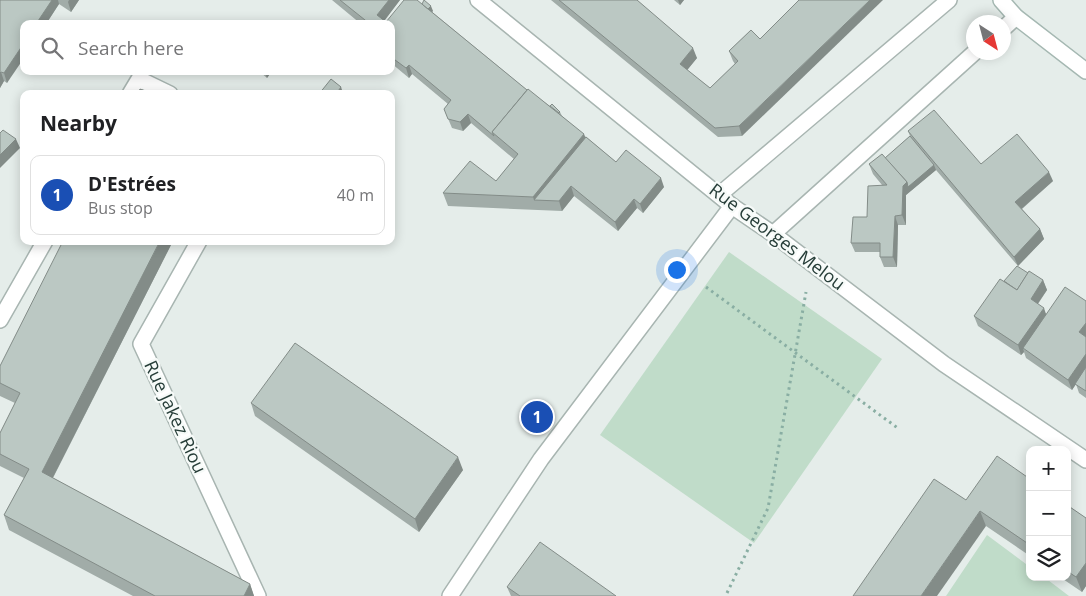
<!DOCTYPE html>
<html lang="en">
<head>
<meta charset="utf-8">
<style>
  body { margin:0; font-family:"Open Sans",sans-serif; background:#f2f2f2; color:#202124 }
  .controls { position:absolute; right:15px; bottom:15px; display:grid; overflow:hidden; border-radius:10px; box-shadow:0 2px 12px #0003 }
  .controls button { width:45px; height:45px; display:grid; place-items:center; padding:0; border:0; border-bottom:1px solid #e0e0e0; background:#fff; color:#202124; font:25px sans-serif }
  .compass { position:absolute; left:966px; top:15px; width:45px; height:45px; border-radius:50%; background:#fff; box-shadow:0 2px 12px #0003; rotate:144deg }
  .you { position:absolute; left:676px; top:269px; width:18px; height:18px; margin:-12px; border:4px solid #fff; border-radius:50%; background:#1a73e8; box-shadow:0 0 0 8px #1a73e833 }
  .badge { display:grid; place-items:center; width:32px; height:32px; border-radius:50%; background:#0f766e; color:#fff; font-size:16px; font-weight:700 }
  .pin { position:absolute; translate:-50% -50%; border:2px solid #fff; box-shadow:0 1px 5px #0006 }
  .list { margin:0; padding:0; list-style:none }
  h2 { display:flex; justify-content:space-between; align-items:center; height:65px; margin:0; padding:0 20px; font-size:21px }
  h2 small { font-size:16px; font-weight:400; color:#757577 }
  .list li { display:grid; grid-template-columns:32px 1fr auto; gap:15px; align-items:center; box-sizing:border-box; height:80px; margin:0 10px 10px; padding:0 10px; border:1px solid #e0e0e0; border-radius:10px }
  .list b { display:block; font-size:19px; white-space:nowrap }
  .list p { margin:0; font-size:16px; white-space:nowrap; color:#757577 }
  .list em { font-size:16px; font-style:normal; color:#757577 }
  .icon { flex:none; width:28px; height:28px; fill:none; stroke:currentColor; stroke-width:2; stroke-linecap:round; stroke-linejoin:round }
  .map { position:relative; flex:none; width:1086px; height:596px; overflow:hidden }
  .search { position:absolute; background:#fff; box-shadow:0 2px 12px #0003; left:20px; top:20px; width:375px; height:55px; display:flex; align-items:center; gap:12px; box-sizing:border-box; padding:0 18px; border-radius:10px; color:#757577; font-size:19px }
  .panel { position:absolute; background:#fff; box-shadow:0 2px 12px #0003; left:20px; top:90px; width:375px; height:155px; border-radius:10px }
  .map>svg:first-child { display:block }
  .green { fill:#c0dcc9 }
  .lines { fill:none; stroke-linecap:round; stroke-linejoin:round }
  .street-casing { stroke:#a8b5b1; stroke-width:18 }
  .secondary-casing { stroke:#a5b8b2; stroke-width:18 }
  .path { stroke:#89aea3; stroke-width:3; stroke-dasharray:2.5 4; stroke-linecap:butt }
  .street { stroke:#fff; stroke-width:15 }
  .secondary { stroke:#fff; stroke-width:15 }
  .wall { fill:#a1aca8 }
  .shaded-wall { fill:#838c88 }
  .building { fill:#bbc8c3; stroke:#838c88 }
  .labels { text-anchor:middle; stroke-width:4.5; stroke-linejoin:round; paint-order:stroke }
  .street-label { font-size:18px; fill:#263d38; stroke:#f6faf8 }
</style>
</head>
<body>
<div class="map">
<svg width="1086" height="596" viewBox="0 0 1086 596">
  <rect width="100%" height="100%" fill="#e5edea"/>
  <g class="green">
    <path d="M729,252L882,359L754,543L600,435Z"/>
    <path d="M987,535L1030,567V577H1044L1069,596H946Z"/>
  </g>
  <g class="lines">
    <g class="street-casing">
      <g id="street">
        <path d="M478,0L732,206L773,234L944,364L1086,460"/>
        <path d="M1004,28L1016,17"/>
        <path d="M130,94L139,79L170,94"/>
        <path d="M719,195L949,0"/>
        <path d="M773,234L975,52"/>
        <path d="M199,241L141,344L258,596"/>
        <path d="M0,320L45,241"/>
        <path d="M450,596L541,459L732,206"/>
      </g>
    </g>
    <g class="secondary-casing">
      <path id="secondary" d="M1001,0L1016,17L1086,71"/>
    </g>
    <g class="path">
      <path d="M706,287L899,429"/>
      <path d="M727,593L768,508L806,292"/>
    </g>
    <use href="#street" class="street"/>
    <use href="#secondary" class="secondary"/>
  </g>
  <g class="wall">
    <path d="M0,0H79L71,12L59,4L46,24H24L7,83L4,81L0,88Z"/>
    <path d="M332,0H400L384,20L386,22L422,4L433,11L432,12L527,90L550,106L560,112L562,116L586,137L616,162L664,187L643,213L637,208L618,231L574,196L562,211L448,206L443,193L496,181L514,159L471,123L463,131L452,128L444,109L448,104L412,74L409,78L391,63V24H361Z"/>
    <path d="M551,0H637L697,58L687,70L710,88L735,64L733,61L729,51L751,30L742,136L718,137Z"/>
    <path d="M674,0H684L680,5Z"/>
    <path d="M259,71H272L267,78Z"/>
    <path d="M908,131L981,164L1053,181L1022,209L1040,229L1044,239L1018,266L936,170L906,195V225H898L897,267H884L880,257V252H855L851,243L867,217L882,185L873,174L869,164L885,158L910,136Z"/>
    <path d="M173,241L53,478L250,584L254,596H133L9,530L4,515L24,478L0,466V433L15,403L0,396V366Z"/>
    <path d="M1028,273L1043,280L1047,290L1038,304L1046,314L1086,301V398L1079,393L1076,384L1072,390L1026,358L1024,352L1021,355L978,326L974,316L1004,281Z"/>
    <path d="M251,403L463,470L419,532L255,416Z"/>
    <path d="M1030,479V556L986,526L966,500Z"/>
    <path d="M1067,505L1086,518V586L1082,592L1060,577H1067Z"/>
    <path d="M507,587L616,596H511Z"/>
  </g>
  <g class="shaded-wall">
    <path d="M52,0H58L59,4L46,24H36Z"/>
    <path d="M69,0H79L71,12L68,2Z"/>
    <path d="M389,0H400L382,24L377,15Z"/>
    <path d="M678,0H684L680,5Z"/>
    <path d="M870,0H883L742,136L739,126Z"/>
    <path d="M431,6L433,11L428,16L426,11Z"/>
    <path d="M24,43V58L7,83L4,73Z"/>
    <path d="M693,48L697,58L684,74L680,64Z"/>
    <path d="M409,65L412,74L409,78L406,68Z"/>
    <path d="M266,71H272L267,78L265,72Z"/>
    <path d="M1,72L4,81L0,88V73Z"/>
    <path d="M341,87L343,93L342,94H336Z"/>
    <path d="M468,114L471,123L463,131L460,122Z"/>
    <path d="M584,134L589,147L534,200L533,197Z"/>
    <path d="M16,139L20,148L0,168V155Z"/>
    <path d="M934,165L936,170L906,195V225L902,215L903,186L907,182Z"/>
    <path d="M1049,172L1053,181L1019,211L1015,202Z"/>
    <path d="M661,178L664,187L643,213L640,204Z"/>
    <path d="M571,186L574,196L562,211L559,201Z"/>
    <path d="M634,199L637,208L618,231L615,222Z"/>
    <path d="M895,216L898,225L897,267L893,257Z"/>
    <path d="M1040,229L1044,239L1018,266L1014,257Z"/>
    <path d="M160,241H173L48,487L42,472Z"/>
    <path d="M1043,280L1047,290L1034,309L1031,299Z"/>
    <path d="M1044,308L1047,317L1023,348L1024,352L1021,355L1018,345Z"/>
    <path d="M1086,323V337L1079,332Z"/>
    <path d="M1086,354V369L1072,390L1068,380Z"/>
    <path d="M458,457L463,470L419,532L415,519Z"/>
    <path d="M980,511L986,526L937,596H921Z"/>
    <path d="M1086,563V586L1082,592L1076,577Z"/>
    <path d="M250,584L254,596H244Z"/>
  </g>
  <g class="building">
    <path d="M0,0H52L36,24H24V43L4,73L1,72L0,73Z"/>
    <path d="M340,0H389L377,15L386,22L404,0H417L527,90L492,132L494,136L468,114L460,122L448,119L444,109L451,100L409,65L406,68L391,57V24H370Z"/>
    <path d="M424,0L431,6L428,9L422,4Z"/>
    <path d="M559,0H637L693,48L680,64L710,88L738,61L729,51L751,30L760,39L799,0H870L739,126L715,128Z"/>
    <path d="M331,79L341,87L336,94H319Z"/>
    <path d="M140,89L150,94H138Z"/>
    <path d="M528,89L584,134L533,197L443,193L470,161L496,181L518,154L492,132Z"/>
    <path d="M552,104L560,112L559,113L550,106Z"/>
    <path d="M934,110L981,164L1017,134L1049,172L1015,202L1040,229L1014,257L908,131Z"/>
    <path d="M3,130L16,139L0,155V133Z"/>
    <path d="M910,136L934,165L908,187L907,182L885,158Z"/>
    <path d="M586,137L616,162L626,150L661,178L640,204L634,199L615,222L571,186L559,201L534,200Z"/>
    <path d="M882,154L907,182L903,186L902,215L895,216L893,257H880V243H851L853,217H867L868,186L887,185L869,164Z"/>
    <path d="M63,241H160L42,472L250,584L244,596H155L4,515L29,469L0,454V433L20,393L0,383V366Z"/>
    <path d="M1017,266L1028,273L1017,290L1004,281Z"/>
    <path d="M1029,271L1043,280L1031,299L1044,308L1018,345L974,316L1000,279L1017,290Z"/>
    <path d="M1065,287L1086,301V323L1079,332L1086,337V354L1068,380L1023,348Z"/>
    <path d="M295,343L458,457L415,519L251,403Z"/>
    <path d="M1086,367V391L1075,384Z"/>
    <path d="M997,456L1030,479V545L980,511L921,596H853L934,479L966,500Z"/>
    <path d="M1067,505L1086,518V563L1076,577L1067,571Z"/>
    <path d="M540,542L616,596H520L507,587Z"/>
  </g>
  <g class="labels">
    <g class="street-label">
      <text transform="translate(777 237) rotate(37)" y="6">Rue Georges Melou</text>
      <text transform="translate(175 417) rotate(65)" y="6">Rue Jakez Riou</text>
    </g>
  </g>
</svg>
<div class="controls">
<button>+</button>
<button>−</button>
<button><svg class="icon" aria-label="layers" viewBox="0 0 24 24"><path d="M12 4l9 5-9 5-9-5zM3 14l9 5 9-5"/></svg></button>
</div>
<svg class="compass" viewBox="-18 -18 36 36"><path d="M0-13l5 13h-10z" fill="#e53935"/><path d="M0 13l5-13h-10z" fill="#757577"/></svg>
<div class="you"></div>
<div class="pin badge" style="left:537px;top:417px;background:#1a4fb4">1</div>
<div class="search"><svg class="icon" aria-label="search" viewBox="0 0 24 24"><circle cx="10" cy="10" r="6"/><path d="M15 15l6 6"/></svg>Search here</div>
<section class="panel">
<h2>Nearby<small></small></h2>
<ul class="list">
<li><span class="badge" style="background:#1a4fb4">1</span><div><b>D'Estrées</b><p>Bus stop</p></div><em>40 m</em></li>
</ul>
</section>
</div>
</body>
</html>
